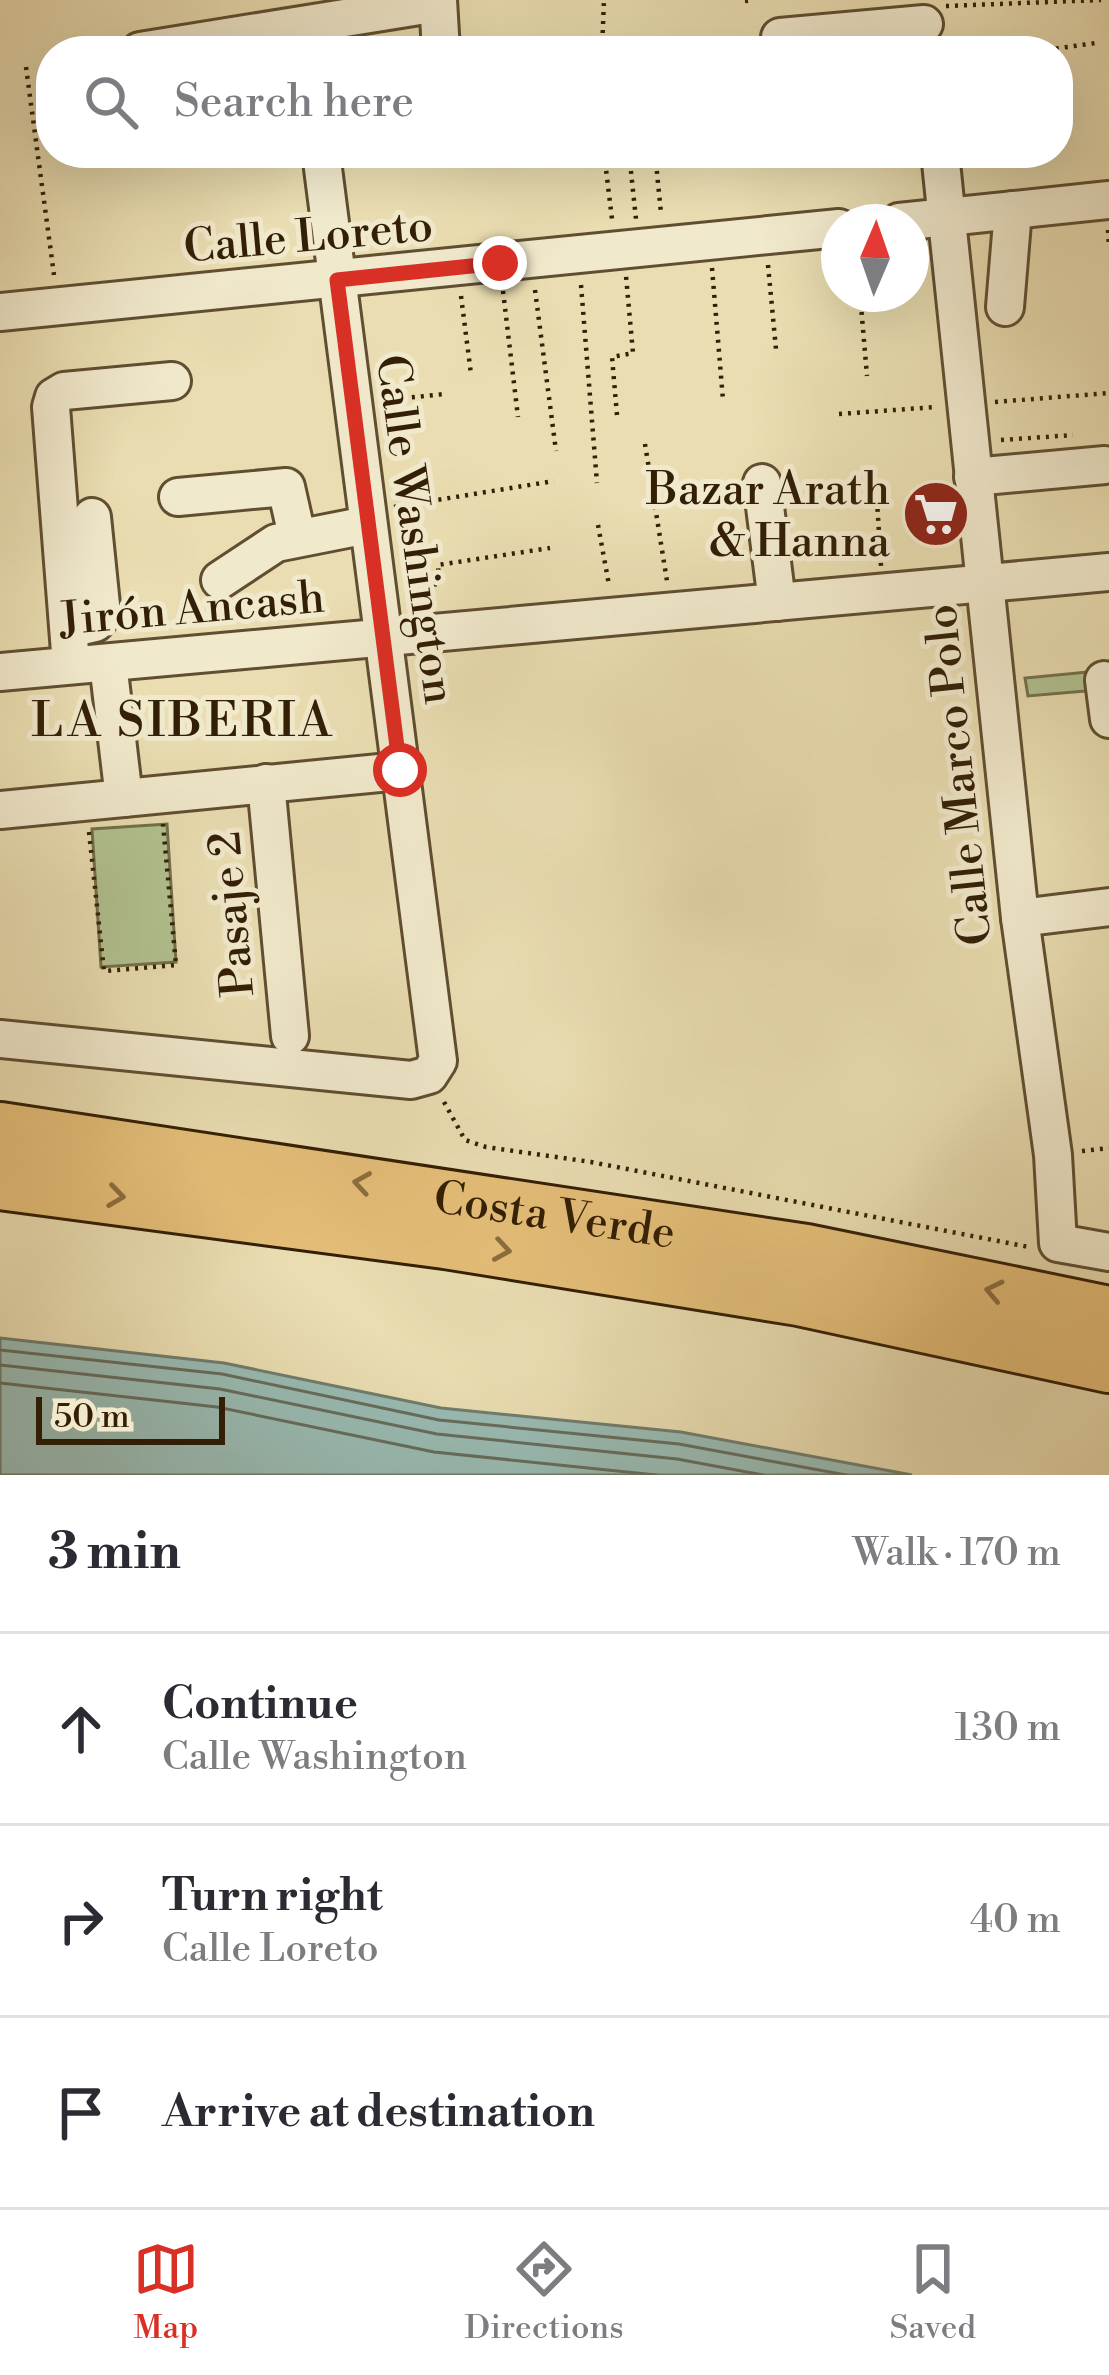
<!DOCTYPE html>
<html lang="en">
<head>
<meta charset="utf-8">
<style>
  body { margin:0; font-family:"Libre Bodoni",serif; background:#f2f2f3; color:#2b2b33 }
  .compass { position:absolute; left:821px; top:204px; width:108px; height:108px; border-radius:50%; background:#fff; box-shadow:0 12px 48px #0002; rotate:2deg }
  .scale { position:absolute; left:36px; bottom:30px; width:189px; box-sizing:border-box; padding-left:12px; border:6px solid #331f05; border-top:0; font-size:33px; line-height:42px; white-space:nowrap; color:#331f05; -webkit-text-stroke:9px #f1e9cc; paint-order:stroke }
  .stop { position:absolute; width:36px; height:36px; margin:-27px; border:9px solid #d93025; border-radius:50%; background:#fff }
  .stop.end { background:#d93025; border-color:#fff; box-shadow:0 3px 12px #0008 }
  .list { margin:0; padding:0; list-style:none }
  h2 { display:flex; justify-content:space-between; align-items:center; height:156px; margin:0; padding:0 48px; font-size:51px }
  h2 small { font-size:39px; font-weight:400; color:#7c7c81 }
  .list li { display:grid; grid-template-columns:78px 1fr auto; gap:36px; align-items:center; box-sizing:border-box; height:192px; padding:0 48px; border-top:3px solid #e1e1e2 }
  .list b { display:block; font-size:45px; white-space:nowrap }
  .list p { margin:0; font-size:39px; white-space:nowrap; color:#7c7c81 }
  .list em { font-size:39px; font-style:normal; color:#7c7c81 }
  .icon { flex:none; width:66px; height:66px; fill:none; stroke:currentColor; stroke-width:2; stroke-linecap:round; stroke-linejoin:round }
  .map { position:relative; flex:none; width:1109px; height:1475px; overflow:hidden }
  .search { position:absolute; background:#fff; box-shadow:0 12px 48px #0002; left:36px; right:36px; top:36px; height:132px; display:flex; align-items:center; gap:30px; box-sizing:border-box; padding:0 42px; border-radius:48px; color:#7c7c81; font-size:45px }
  .sheet { height:732px; background:#fff }
  nav { display:flex; justify-content:space-around; align-items:center; box-sizing:border-box; height:168px; border-top:3px solid #e1e1e2; background:#fff; font-size:33px; color:#7c7c81 }
  nav a { display:grid; justify-items:center; gap:6px }
  nav .on { color:#d93025 }
  .map>svg:first-child { display:block }
  .green { fill:#b1c290; stroke:#72704a; stroke-width:3 }
  .water { fill:#99bbb3; stroke:#707d6d; stroke-width:3 }
  .lines { fill:none; stroke-linecap:round; stroke-linejoin:round }
  .shore { stroke:#666d5c; stroke-width:3 }
  .minor-casing { stroke:#604e30; stroke-width:42 }
  .highway-casing { stroke:#331f05; stroke-width:60 }
  .path { stroke:#331f05; stroke-width:4.5; stroke-dasharray:3 6; stroke-linecap:butt }
  .minor { stroke:#f1e9cc; stroke-width:36 }
  .highway { stroke:#e4be78; stroke-width:54 }
  .oneway { stroke:#8c6e3e }
  .route { stroke:#d93025; stroke-width:15 }
  .labels { text-anchor:middle; stroke-width:10; stroke-linejoin:round; paint-order:stroke }
  .street-label { font-size:45px; fill:#331f05; stroke:#f1e9cc }
  .poi-label { font-size:45px; fill:#331f05; stroke:#f1e9cc; text-anchor:end }
  .neighbourhood-label { font-size:48px; letter-spacing:3px; fill:#331f05; stroke:#f1e9cc }
</style>
</head>
<body>
<div class="map">
<svg width="1109" height="1475" viewBox="0 0 1109 1475">
  <rect width="100%" height="100%" fill="#e9ddb1"/>
  <filter id="stains"><feTurbulence type="fractalNoise" baseFrequency=".00167" numOctaves="4"/><feColorMatrix values="0 0 0 0 .2 0 0 0 0 .09 0 0 0 0 .02 0 0 0 .5 -.17"/></filter>
  <radialGradient id="worn" r=".72"><stop offset=".6" stop-color="#630" stop-opacity="0"/><stop offset="1" stop-color="#630" stop-opacity=".3"/></radialGradient>
  <g class="green">
    <path d="M1109,670V689L1028,696L1025,678Z"/>
    <path d="M167,824L176,962L101,967L92,829Z"/>
  </g>
  <path class="water" d="M0,1338L224,1363L441,1408L681,1432L912,1475H0Z"/>
  <g class="lines">
    <g class="shore">
      <path d="M0,1350L222,1374L439,1420L679,1444L846,1475"/>
      <path d="M0,1365L220,1389L437,1434L677,1459L763,1475"/>
      <path d="M0,1383L217,1407L434,1452L656,1475"/>
    </g>
    <g class="minor-casing">
      <g id="minor">
        <path d="M438,0L441,51"/>
        <path d="M780,37L924,24"/>
        <path d="M140,51L438,3"/>
        <path d="M940,153L1020,918L1053,1155L1058,1243L1109,1252"/>
        <path d="M899,222L1109,200"/>
        <path d="M1005,307L1013,210"/>
        <path d="M0,312L839,228"/>
        <path d="M973,477L1105,465"/>
        <path d="M762,483L777,602"/>
        <path d="M178,497L286,487L297,536"/>
        <path d="M220,580L276,543L367,525"/>
        <path d="M69,629L95,623L102,615L92,517"/>
        <path d="M108,663L124,798"/>
        <path d="M71,665L51,407L54,397L64,391L172,381"/>
        <path d="M0,672L1109,572"/>
        <path d="M1104,680L1109,719"/>
        <path d="M266,783L290,1036"/>
        <path d="M0,810L400,771"/>
        <path d="M1020,918L1109,907"/>
        <path d="M0,1039L411,1080L429,1075L438,1061L321,153"/>
      </g>
    </g>
    <g class="highway-casing">
      <g id="highway">
        <path id="s1" d="M0,1130L806,1252L1109,1314"/>
        <path d="M0,1182L445,1241L799,1298L1109,1365"/>
      </g>
    </g>
    <g class="path">
      <path d="M745,1L754,0"/>
      <path d="M946,6L1101,0"/>
      <path d="M602,51L604,0"/>
      <path d="M1038,51L1096,43"/>
      <path d="M26,67L54,275"/>
      <path d="M604,153L612,219"/>
      <path d="M629,153L636,219"/>
      <path d="M655,153L661,213"/>
      <path d="M101,161L125,153"/>
      <path d="M352,165L472,153"/>
      <path d="M1108,230L1109,248"/>
      <path d="M768,265L776,349"/>
      <path d="M712,268L723,400"/>
      <path d="M581,285L597,483"/>
      <path d="M535,290L556,451"/>
      <path d="M503,291L518,417"/>
      <path d="M860,294L867,376"/>
      <path d="M461,296L471,374"/>
      <path d="M385,400L445,394"/>
      <path d="M995,402L1109,393"/>
      <path d="M839,414L936,407"/>
      <path d="M617,415L612,357L633,353L626,276"/>
      <path d="M1001,440L1073,435"/>
      <path d="M645,444L667,581"/>
      <path d="M877,500L881,566"/>
      <path d="M394,507L554,481"/>
      <path d="M598,525L609,585"/>
      <path d="M410,591L411,587L439,584L438,565L550,548"/>
      <path d="M89,832L104,971L176,965L163,824"/>
      <path d="M444,1102L465,1140L486,1147L591,1162L1029,1247"/>
      <path d="M1082,1151L1109,1148"/>
    </g>
    <use href="#minor" class="minor"/>
    <use href="#highway" class="highway"/>
  </g>
  <defs><path id="oneway-chevron" d="M-2-3.5L2.5 0L-2 3.5" fill="none" stroke-width="1.6" stroke-linecap="round" stroke-linejoin="round" transform="scale(3)"/></defs>
  <g class="oneway">
    <use href="#oneway-chevron" transform="translate(362 1183) rotate(-171)"/>
    <use href="#oneway-chevron" transform="translate(116 1196) rotate(8)"/>
    <use href="#oneway-chevron" transform="translate(502 1250) rotate(9)"/>
    <use href="#oneway-chevron" transform="translate(994 1291) rotate(-168)"/>
  </g>
  <g class="lines">
    <path class="route" d="M400,770L337,280L500,263"/>
  </g>
  <defs>
    <g id="supermarket-disc" transform="scale(3.45)"><circle r="9.5" fill="#8f2418" stroke="#f1e9cc"/><path d="M-6-5.5h2.5l.6 2H6L4.5 2H-2.5L-4.4-4H-6ZM-1.5 3.2a1.3 1.3 0 1 0 .1 0ZM3 3.2a1.3 1.3 0 1 0 .1 0Z" fill="#fff"/></g>
  </defs>
  <g fill-rule="evenodd">
    <use href="#supermarket-disc" x="936" y="514"/>
  </g>
  <g class="labels">
    <g class="street-label">
      <text transform="translate(308 235) rotate(-5)" y="16">Calle Loreto</text>
      <text transform="translate(417 529) rotate(82)" y="16">Calle Washington</text>
      <text transform="translate(192 607) rotate(-5)" y="16">Jirón Ancash</text>
      <text transform="translate(957 775) rotate(-96)" y="16">Calle Marco Polo</text>
      <text transform="translate(230 914) rotate(-95)" y="16">Pasaje 2</text>
      <text dy="16" stroke="none"><textPath href="#s1" startOffset="561">Costa Verde</textPath></text>
    </g>
    <g class="poi-label">
      <text x="890" y="504">Bazar Arath<tspan x="890" dy="52">&amp; Hanna</tspan></text>
    </g>
    <g class="neighbourhood-label">
      <text x="183" y="736">LA SIBERIA</text>
    </g>
  </g>
  <rect width="100%" height="100%" filter="url(#stains)"/>
  <rect width="100%" height="100%" fill="url(#worn)"/>
</svg>
<svg class="compass" viewBox="-18 -18 36 36"><path d="M0-13l5 13h-10z" fill="#e53935"/><path d="M0 13l5-13h-10z" fill="#7c7c81"/></svg>
<div class="scale">50 m</div>
<div class="stop" style="left:400px;top:770px"></div>
<div class="stop end" style="left:500px;top:263px"></div>
<div class="search"><svg class="icon" aria-label="search" viewBox="0 0 24 24"><circle cx="10" cy="10" r="6"/><path d="M15 15l6 6"/></svg>Search here</div>
</div>
<section class="sheet">
<h2>3 min<small>Walk · 170 m</small></h2>
<ul class="list">
<li><svg class="icon" aria-label="ahead" viewBox="0 0 24 24"><path d="M12 20V5M6 11l6-6 6 6"/></svg><div><b>Continue</b><p>Calle Washington</p></div><em>130 m</em></li>
<li><svg class="icon" aria-label="right" viewBox="0 0 24 24"><path d="M7 20v-9h11M14 6l5 5-5 5"/></svg><div><b>Turn right</b><p>Calle Loreto</p></div><em>40 m</em></li>
<li><svg class="icon" aria-label="arrive" viewBox="0 0 24 24"><path d="M6 21V4h12l-3 4 3 4H6"/></svg><div><b>Arrive at destination</b></div></li>
</ul>
</section>
<nav>
<a class="on"><svg class="icon" aria-label="map" viewBox="0 0 24 24"><path d="M3 6l6-2 6 2 6-2v14l-6 2-6-2-6 2zM9 4v14M15 6v14"/></svg>Map</a>
<a><svg class="icon" aria-label="directions" viewBox="0 0 24 24"><path d="M12 3l9 9-9 9-9-9zM9 14v-3h6M13 9l2 2-2 2"/></svg>Directions</a>
<a><svg class="icon" aria-label="saved" viewBox="0 0 24 24"><path d="M7 4h10v16l-5-4-5 4z"/></svg>Saved</a>
</nav>
</body>
</html>
